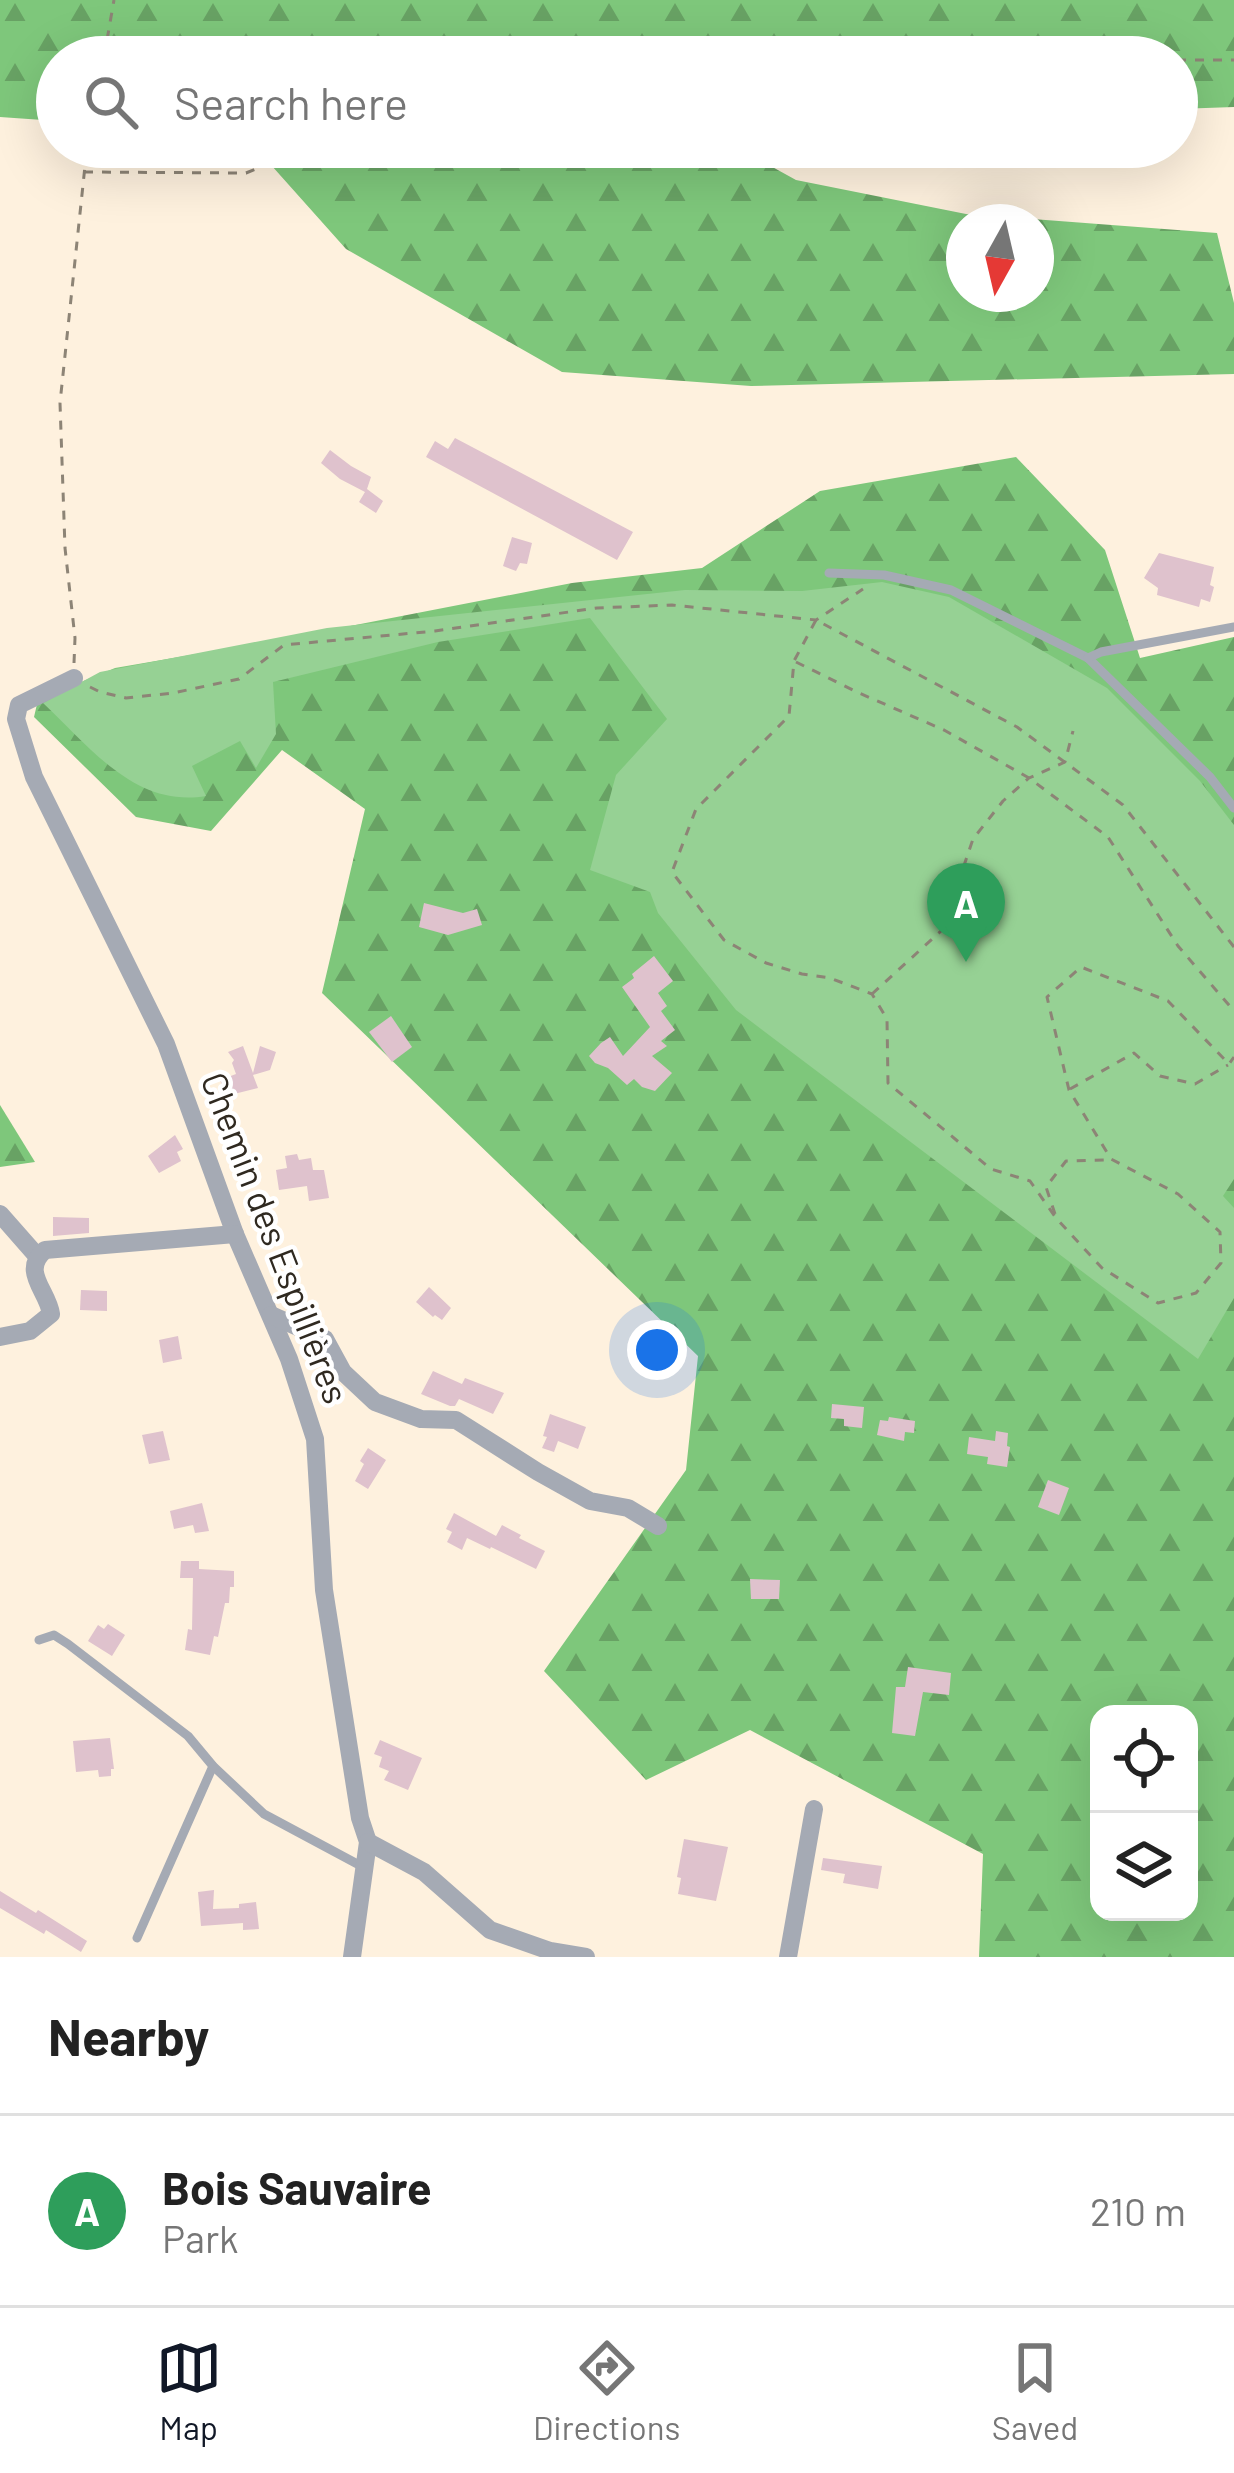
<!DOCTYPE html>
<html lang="en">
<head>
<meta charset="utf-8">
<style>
  body { margin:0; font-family:Barlow,sans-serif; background:#f6f6f6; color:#222 }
  .controls { position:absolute; right:36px; bottom:36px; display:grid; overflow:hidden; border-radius:24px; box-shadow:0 12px 48px #0002 }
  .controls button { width:108px; height:108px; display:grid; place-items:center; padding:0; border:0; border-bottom:3px solid #e0e0e0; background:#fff; color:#222; font:60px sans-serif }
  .compass { position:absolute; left:946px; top:204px; width:108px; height:108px; border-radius:50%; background:#fff; box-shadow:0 12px 48px #0002; rotate:188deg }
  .you { position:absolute; left:657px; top:1350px; width:42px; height:42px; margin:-30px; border:9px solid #fff; border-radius:50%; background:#1a73e8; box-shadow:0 0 0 18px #1a73e833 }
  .badge { display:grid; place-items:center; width:78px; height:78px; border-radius:50%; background:#111827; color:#fff; font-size:39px; font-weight:700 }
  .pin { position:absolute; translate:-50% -99px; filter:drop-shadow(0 3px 6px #0008) }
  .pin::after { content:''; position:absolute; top:63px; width:42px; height:36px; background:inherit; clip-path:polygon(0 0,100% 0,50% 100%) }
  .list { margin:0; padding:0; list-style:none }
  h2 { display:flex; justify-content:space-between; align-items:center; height:156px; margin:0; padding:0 48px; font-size:51px }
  h2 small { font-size:39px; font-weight:400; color:#767676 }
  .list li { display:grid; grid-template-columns:78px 1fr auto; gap:36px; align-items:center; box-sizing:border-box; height:192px; padding:0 48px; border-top:3px solid #e0e0e0 }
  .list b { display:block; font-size:45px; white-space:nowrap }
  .list p { margin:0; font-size:39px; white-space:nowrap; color:#767676 }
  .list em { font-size:39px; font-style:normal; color:#767676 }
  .icon { flex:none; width:66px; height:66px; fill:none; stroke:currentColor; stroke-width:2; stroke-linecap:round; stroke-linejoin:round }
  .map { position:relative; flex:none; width:1234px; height:1957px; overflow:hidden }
  .search { position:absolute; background:#fff; box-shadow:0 12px 48px #0002; left:36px; right:36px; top:36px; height:132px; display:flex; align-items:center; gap:30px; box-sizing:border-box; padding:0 42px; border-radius:66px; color:#767676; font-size:45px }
  .sheet { height:348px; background:#fff }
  nav { display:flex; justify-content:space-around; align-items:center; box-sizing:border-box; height:168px; border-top:3px solid #e0e0e0; background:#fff; font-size:33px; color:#767676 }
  nav a { display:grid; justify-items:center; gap:6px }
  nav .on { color:#111827 }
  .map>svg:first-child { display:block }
  .forest { fill:url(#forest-firs); fill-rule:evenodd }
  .green { fill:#96d194 }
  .building { fill:#dfc2cd }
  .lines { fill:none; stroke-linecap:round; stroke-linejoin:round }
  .path { stroke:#8d8476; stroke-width:3; stroke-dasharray:9 9; stroke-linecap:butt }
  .lane { stroke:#a5aab4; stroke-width:9 }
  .street { stroke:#a5aab4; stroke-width:18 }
  .labels { text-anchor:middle; stroke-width:9; stroke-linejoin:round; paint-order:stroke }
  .street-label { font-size:36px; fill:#2f2920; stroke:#fff }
</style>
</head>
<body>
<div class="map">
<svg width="1234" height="1957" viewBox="0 0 1234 1957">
  <defs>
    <pattern id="forest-firs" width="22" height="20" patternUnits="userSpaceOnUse" patternTransform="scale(3)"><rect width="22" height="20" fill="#7ec77b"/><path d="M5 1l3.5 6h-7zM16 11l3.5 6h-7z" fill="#68a264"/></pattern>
  </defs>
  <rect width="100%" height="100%" fill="#fef1de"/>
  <g class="forest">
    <path d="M0,0H1234V107L1177,109V57H57V121L0,117Z"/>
    <path d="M255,147H736L796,180L966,214L1217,233L1234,303V374L751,386L562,372L346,249ZM1036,222V294H964V222Z"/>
    <path d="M1016,457L1105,550L1140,658L1234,637V1957H979L983,1854L750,1730L646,1780L544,1671L686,1470L698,1356L322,993L365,809L282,750L211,831L136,817L34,717L38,700L115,668L278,640L572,583L702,568L820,491ZM1099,1714H1189V1912H1099Z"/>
    <path d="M0,1105L35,1162L0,1167Z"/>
  </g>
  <path class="green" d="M882,582L949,597L1107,688L1200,781L1234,825V1179L1223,1196L1234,1208V1298L1198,1359L736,1010L658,913L650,892L590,870L616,775L667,719L590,618L438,642L273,682L276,734L256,768L240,741L192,766L206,796C135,808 90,747 43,703L100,672L327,628L685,590L802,591Z"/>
  <g class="building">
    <path d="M455,438L633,532L617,560L426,457L435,441L448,449Z"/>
    <path d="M330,450L351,466L371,477L367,489L383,501L376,513L359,502L365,492L340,479L321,463Z"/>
    <path d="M512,537L532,543L527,564L520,563L516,571L503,566Z"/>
    <path d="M1159,553L1214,567L1210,585L1214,587L1210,602L1201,599L1199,607L1157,595L1158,588L1144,578Z"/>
    <path d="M424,903L463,913L477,909L482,925L448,935L419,927Z"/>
    <path d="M654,956L673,981L658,993L667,1006L661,1011L675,1030L661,1041L667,1046L652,1056L672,1073L655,1091L642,1087L634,1079L627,1085L608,1068L595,1063L589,1056L601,1043L610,1037L623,1056L650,1027L622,987L634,978L632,974Z"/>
    <path d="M391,1016L412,1047L392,1062L369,1032Z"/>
    <path d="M243,1046L253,1073L260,1046L276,1052L270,1070L253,1075L258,1088L226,1096L220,1080L236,1074L232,1063L234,1060L228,1052Z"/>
    <path d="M175,1135L183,1149L177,1152L181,1161L159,1173L148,1156Z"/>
    <path d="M297,1154L299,1160L311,1158L313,1170H324L329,1198L309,1201L307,1186L279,1190L276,1170L287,1168L285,1156Z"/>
    <path d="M53,1217L89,1218V1233L53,1236Z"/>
    <path d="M429,1287L451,1308L442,1320L435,1315L433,1317L416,1302Z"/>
    <path d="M81,1290L107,1291V1311L80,1310Z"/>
    <path d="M178,1336L182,1359L163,1363L159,1340Z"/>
    <path d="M433,1371L462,1384L465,1378L504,1393L493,1414L459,1399L455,1406H450L421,1394Z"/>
    <path d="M832,1404L864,1407L862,1428L844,1426V1419L831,1418Z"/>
    <path d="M550,1414L586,1427L578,1449L558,1441L554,1452L542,1448L547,1437L543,1436Z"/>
    <path d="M889,1417L915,1421L914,1433L905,1432L904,1441L877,1435L880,1420L888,1421Z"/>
    <path d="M163,1431L170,1460L149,1464L142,1435Z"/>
    <path d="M996,1431L1008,1433L1007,1446L1010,1447L1007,1467L987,1464L988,1457L967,1454L969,1437L995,1441Z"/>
    <path d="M368,1448L386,1460L368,1489L355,1481L364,1464L360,1461Z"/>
    <path d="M1048,1480L1069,1488L1059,1515L1038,1507Z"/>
    <path d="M202,1503L209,1531L195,1533L193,1525L174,1529L170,1511Z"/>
    <path d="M454,1513L496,1536L502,1525L521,1535L519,1538L545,1551L536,1569L491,1547L490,1549L467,1538L462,1550L447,1542L452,1532L446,1529Z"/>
    <path d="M181,1561H199V1569L234,1571V1587H230L229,1603H225L218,1637L214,1636L210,1655L185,1650L188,1629L192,1630L193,1578H180Z"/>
    <path d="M750,1579L780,1580L779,1599H751Z"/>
    <path d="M108,1624L125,1635L112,1656L88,1641L98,1625L104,1629Z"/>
    <path d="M908,1667L951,1673L949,1695L923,1692L915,1736L892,1733L896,1687H905Z"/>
    <path d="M110,1738L114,1769H111V1776L99,1777L98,1770L76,1772L73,1741Z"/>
    <path d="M380,1740L422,1758L408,1790L384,1780L389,1771L379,1767L382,1757L374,1754Z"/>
    <path d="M684,1839L728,1847L716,1901L678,1894L681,1878L677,1877Z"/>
    <path d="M823,1858L882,1866L878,1889L843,1883L845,1874L821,1870Z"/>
    <path d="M214,1890L213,1909L239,1908V1904L256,1902L259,1929L243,1930V1923L201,1926L198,1892Z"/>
    <path d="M0,1891L36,1913L38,1910L87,1941L81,1952L46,1930L44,1934L0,1908Z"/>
  </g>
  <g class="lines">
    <g class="path">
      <path d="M104,57L114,0"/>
      <path d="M800,57L836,47L1035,57"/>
      <path d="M1177,60H1234"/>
      <path d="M84,172L246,173L309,147"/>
      <path d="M796,662L859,693L944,730L1029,778L1108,837L1178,946L1234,1011"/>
      <path d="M74,663L75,638L65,548L60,403L87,147"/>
      <path d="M90,687L100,692L126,698L173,693L239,679L284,645L435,631L597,608L672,605L816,620L863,589"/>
      <path d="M1234,947L1123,805L1017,727L816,620L794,661L789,716L696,809L672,872L724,940L766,963L802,974L830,978L872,994L887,1019L888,1083L991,1169L1030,1181L1056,1218L1102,1268L1158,1303L1196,1293L1221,1263L1220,1232L1178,1194L1111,1159L1069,1090L1047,997L1081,967L1168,1001L1229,1064L1234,1057"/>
      <path d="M872,994L942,930L973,839L1003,801L1029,778L1065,762L1073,731"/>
      <path d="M1070,1089L1134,1053L1160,1076L1195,1084L1228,1065"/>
      <path d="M1055,1214L1046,1187L1066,1161L1109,1160"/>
    </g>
    <g class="lane">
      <path d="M829,573L884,575L951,590L1088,658L1210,777L1234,808"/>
      <path d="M1088,658L1101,652L1234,627"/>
      <path d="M39,1640L54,1635L68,1644L188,1736L213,1766L264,1814L363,1867"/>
      <path d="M137,1938L213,1766"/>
    </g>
    <g class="street">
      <path d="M74,678L19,705L16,719L34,777L166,1044L235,1234L289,1359L315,1439L324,1590L360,1818L368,1842L352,1957"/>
      <path d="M0,1214L37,1256"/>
      <path d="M271,1315L325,1339L343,1372L375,1402L421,1419L456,1420L538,1472L590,1501L628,1508L658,1526"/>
      <path d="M0,1337L30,1331L51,1314C48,1291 20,1271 45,1250L235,1234"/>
      <path d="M368,1842L424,1872L490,1930L550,1951L586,1957"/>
      <path d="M788,1957L814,1809"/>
    </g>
  </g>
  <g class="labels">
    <g class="street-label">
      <text transform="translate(275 1238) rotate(69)" y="13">Chemin des Espillières</text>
    </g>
  </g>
</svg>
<div class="controls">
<button><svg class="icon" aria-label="locate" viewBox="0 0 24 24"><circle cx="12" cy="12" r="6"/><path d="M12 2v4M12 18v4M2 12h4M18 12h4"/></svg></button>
<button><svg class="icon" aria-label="layers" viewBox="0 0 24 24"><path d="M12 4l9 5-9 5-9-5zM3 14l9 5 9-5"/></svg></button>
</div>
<svg class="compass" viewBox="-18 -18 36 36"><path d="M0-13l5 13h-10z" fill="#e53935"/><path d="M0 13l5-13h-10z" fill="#767676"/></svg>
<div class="you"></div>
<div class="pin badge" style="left:966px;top:962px;background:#2e9e5b">A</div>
<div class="search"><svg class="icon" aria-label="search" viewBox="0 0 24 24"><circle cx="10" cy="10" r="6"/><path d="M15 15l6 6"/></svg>Search here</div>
</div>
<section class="sheet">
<h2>Nearby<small></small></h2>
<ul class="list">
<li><span class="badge" style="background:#2e9e5b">A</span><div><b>Bois Sauvaire</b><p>Park</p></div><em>210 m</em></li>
</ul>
</section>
<nav>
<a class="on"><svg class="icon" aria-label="map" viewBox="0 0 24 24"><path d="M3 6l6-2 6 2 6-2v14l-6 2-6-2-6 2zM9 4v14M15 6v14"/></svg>Map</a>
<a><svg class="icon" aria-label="directions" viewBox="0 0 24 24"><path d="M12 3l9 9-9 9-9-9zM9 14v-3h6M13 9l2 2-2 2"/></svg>Directions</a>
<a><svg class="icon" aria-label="saved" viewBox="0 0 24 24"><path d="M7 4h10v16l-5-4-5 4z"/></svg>Saved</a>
</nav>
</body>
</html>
